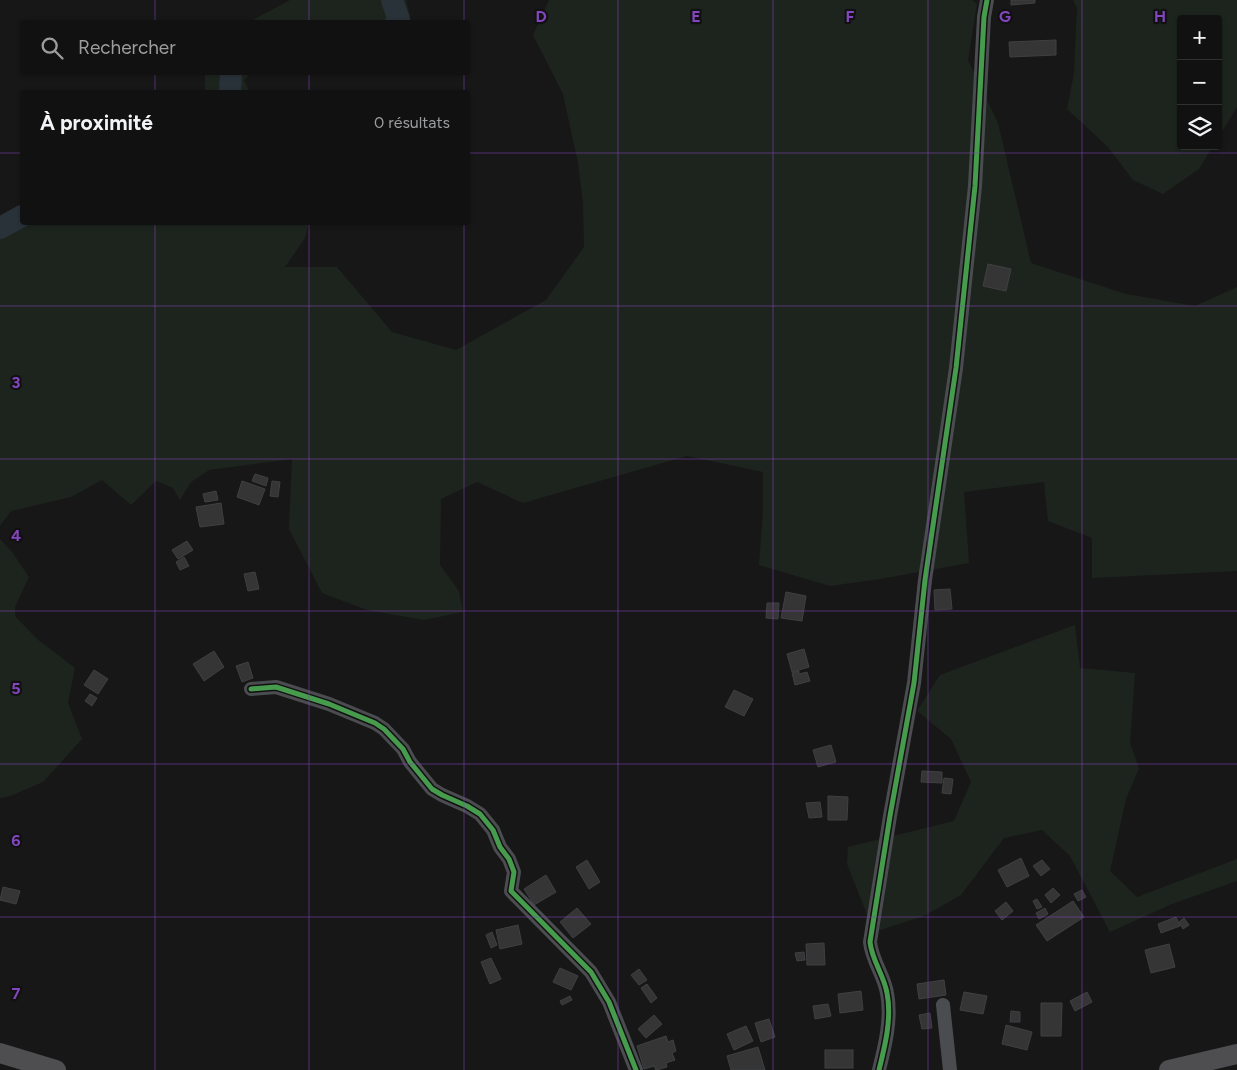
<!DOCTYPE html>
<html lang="fr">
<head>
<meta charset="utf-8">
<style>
  body { margin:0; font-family:Figtree,sans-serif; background:#1e1f1f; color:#f1f3f6 }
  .controls { position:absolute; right:15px; top:15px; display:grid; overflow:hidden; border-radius:5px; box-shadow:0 1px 4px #0004 }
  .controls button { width:45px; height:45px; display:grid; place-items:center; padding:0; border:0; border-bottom:1px solid #303131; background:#111; color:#f1f3f6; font:25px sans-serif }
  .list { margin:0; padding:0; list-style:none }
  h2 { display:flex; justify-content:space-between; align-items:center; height:65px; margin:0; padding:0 20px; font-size:21px }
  h2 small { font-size:16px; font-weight:400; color:#9c9d9f }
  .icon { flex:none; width:28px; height:28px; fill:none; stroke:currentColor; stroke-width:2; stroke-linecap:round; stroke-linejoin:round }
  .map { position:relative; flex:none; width:1237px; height:1070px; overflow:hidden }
  .search { position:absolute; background:#111; box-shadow:0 1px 4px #0004; left:20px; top:20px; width:450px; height:55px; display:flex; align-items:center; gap:12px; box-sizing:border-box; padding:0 18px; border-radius:5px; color:#9c9d9f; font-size:19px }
  .panel { position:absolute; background:#111; box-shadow:0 1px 4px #0004; left:20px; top:90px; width:450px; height:135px; border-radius:5px }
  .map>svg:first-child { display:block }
  .green { fill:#1d241e }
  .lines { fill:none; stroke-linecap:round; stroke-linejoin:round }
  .river { stroke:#2a3239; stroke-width:22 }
  .building { fill:#353536; stroke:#3f4043 }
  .minor { stroke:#4b4c50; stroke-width:14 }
  .highway { stroke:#4e4e51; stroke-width:20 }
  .cycleway-casing { stroke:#111113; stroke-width:8 }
  .cycleway { stroke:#469c4c; stroke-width:5 }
  .grid { fill:none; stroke:#8446be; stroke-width:1; stroke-opacity:0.55 }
  .grid-label { font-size:16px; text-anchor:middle; font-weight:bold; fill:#8446be; stroke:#111113; stroke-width:4.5; stroke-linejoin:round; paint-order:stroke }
</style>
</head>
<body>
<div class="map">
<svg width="1237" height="1070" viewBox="0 0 1237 1070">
  <rect width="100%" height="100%" fill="#171717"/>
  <g class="green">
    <path d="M290,0H406L410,16L407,22H249Z"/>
    <path d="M549,0H972L977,4L968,60L998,123L1031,263L1126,294L1195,306L1237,287V571L1092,578V538L1048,521L1044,482L964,492L969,563L880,579L830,586L759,565L763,512V472L687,456L523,503L477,482L441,499L440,565L459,591L463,612L424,620L367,610L322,593L289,529L292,459L209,470L191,482L180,500L173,488L156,481L131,505L102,480L71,497L11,511L0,526V228L22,216V222L309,223L305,238L285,267H337L392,332L456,350L546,300L584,247L583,203L578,163L563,94L533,35Z"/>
    <path d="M1073,0H1237V107L1218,138V19H1181V146H1213L1199,169L1163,194L1133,180L1108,147L1067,109L1074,73L1077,8Z"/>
    <path d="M205,73H250L244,81L250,92H205Z"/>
    <path d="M0,539L12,552L29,577L15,607V616L37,639L75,668L68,703L82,739L43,782L10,796L0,798Z"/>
    <path d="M1075,625L1080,668L1135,673L1130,743L1139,768L1126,799L1110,871L1137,897L1237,859V881L1172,904L1110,932L1070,856L1042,830L1004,838L961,895L924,916L874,932L847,864L848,847L954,821L971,782L951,739L917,711L940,675Z"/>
  </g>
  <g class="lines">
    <g class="river">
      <path d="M392,0L399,20L396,22"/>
      <path d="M230,92L231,72"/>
      <path d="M0,228L22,216"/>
    </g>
  </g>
  <g class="building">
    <path d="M1011,0H1035V3L1011,5Z"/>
    <path d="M1056,40V55L1010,57L1009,42Z"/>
    <path d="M988,264L1011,269L1006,291L983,286Z"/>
    <path d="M255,474L268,478L266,486L252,481Z"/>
    <path d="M242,481L265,489L259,505L237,497Z"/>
    <path d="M272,481L280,482L278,497L270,496Z"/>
    <path d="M216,491L218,500L205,502L203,494Z"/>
    <path d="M221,503L224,524L200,527L196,507Z"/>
    <path d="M187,541L193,550L178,559L172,550Z"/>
    <path d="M184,557L189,566L180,570L176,562Z"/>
    <path d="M255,572L259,589L248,591L244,574Z"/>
    <path d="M950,589L952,609L935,610L934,590Z"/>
    <path d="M786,592L806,596L802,621L781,618Z"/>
    <path d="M767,603H779L778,619L766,618Z"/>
    <path d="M804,649L809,667L792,672L787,654Z"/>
    <path d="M214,651L224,667L204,681L193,664Z"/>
    <path d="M248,662L253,678L242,682L236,666Z"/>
    <path d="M94,670L108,679L98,694L84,685Z"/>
    <path d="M799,671V674L807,672L810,681L795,685L792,673Z"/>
    <path d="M734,690L753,699L744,716L725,707Z"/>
    <path d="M90,694L97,698L92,706L85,701Z"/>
    <path d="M831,745L836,762L818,767L813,750Z"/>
    <path d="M922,771L942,772V783L921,782Z"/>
    <path d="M944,778L953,779L951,794L942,793Z"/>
    <path d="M828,796L848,797L847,820H828Z"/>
    <path d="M820,802L822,817L809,818L806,803Z"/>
    <path d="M1021,858L1029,876L1007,887L998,870Z"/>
    <path d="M587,860L600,882L589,889L576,867Z"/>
    <path d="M1042,860L1050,869L1041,876L1033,866Z"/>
    <path d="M546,875L556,892L534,905L524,889Z"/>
    <path d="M3,887L20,891L16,904L0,900Z"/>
    <path d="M1053,888L1060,895L1051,903L1045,895Z"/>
    <path d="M1082,890L1086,897L1078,901L1074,894Z"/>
    <path d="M1037,899L1042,907L1037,909L1033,901Z"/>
    <path d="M1073,901L1084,917L1047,941L1036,925Z"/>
    <path d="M1006,902L1013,911L1002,920L995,911Z"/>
    <path d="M577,908L591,924L573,938L560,922Z"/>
    <path d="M1045,908L1048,914L1039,919L1036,913Z"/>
    <path d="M1176,917L1180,926L1161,933L1158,924Z"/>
    <path d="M1184,918L1189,925L1183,929L1179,922Z"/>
    <path d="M518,925L522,944L500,949L496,930Z"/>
    <path d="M492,932L497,945L491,948L486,935Z"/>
    <path d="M824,943L825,965H807L806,944Z"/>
    <path d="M1169,944L1175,967L1151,973L1145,950Z"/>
    <path d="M804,952L805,960L797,961L795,953Z"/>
    <path d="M491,958L501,979L490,984L481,962Z"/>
    <path d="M560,968L578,976L571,990L553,982Z"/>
    <path d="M639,969L647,980L639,985L631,975Z"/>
    <path d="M944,980L946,995L919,999L917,984Z"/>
    <path d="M647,984L657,998L651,1003L641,988Z"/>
    <path d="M861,991L863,1010L840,1013L838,994Z"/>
    <path d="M964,992L987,996L983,1014L960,1010Z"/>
    <path d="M1087,992L1092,1002L1075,1011L1070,1001Z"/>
    <path d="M570,996L572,1000L562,1005L560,1001Z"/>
    <path d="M1041,1003H1062L1061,1036H1041Z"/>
    <path d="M828,1004L831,1016L815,1019L813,1006Z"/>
    <path d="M1011,1011L1020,1012V1022H1010Z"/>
    <path d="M930,1013L932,1028L922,1029L919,1015Z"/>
    <path d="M654,1015L662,1024L646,1038L638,1029Z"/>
    <path d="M769,1019L775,1037L761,1042L755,1023Z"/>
    <path d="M1006,1025L1032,1032L1027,1050L1002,1044Z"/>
    <path d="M746,1026L753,1041L734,1050L727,1034Z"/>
    <path d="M666,1036L668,1042L673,1040L676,1051L672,1053L675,1060L666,1063L667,1067L656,1070L654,1066L644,1069L637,1046Z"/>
    <path d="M758,1047L765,1070H731L727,1056Z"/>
    <rect x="825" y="1050" width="28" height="18"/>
  </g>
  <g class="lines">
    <g class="minor">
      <path d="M251,689L276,687L329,704L375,723L384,729L403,749L410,762L432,789L442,795L467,806L480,814L493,830L500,847L509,859L514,872L511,891L591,972L609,1002L636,1070"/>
      <path d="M943,1005L950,1070"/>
      <path d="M879,1070C885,1046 892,1018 887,993C884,975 872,961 870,942L890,816L914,683L925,580L956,368L975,186L984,17L987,0"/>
    </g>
    <g class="highway">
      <path d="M0,1053L56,1070"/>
      <path d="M1169,1070L1237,1054"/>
    </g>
    <g class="cycleway-casing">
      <g id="cycleway">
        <path d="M251,689L276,687L329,704L375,723L384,729L403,749L410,762L432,789L442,795L467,806L480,814L493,830L500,847L509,859L514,872L511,891L591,972L609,1002L636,1070"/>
        <path d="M879,1070C885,1046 892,1018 887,993C884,975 872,961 870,942L890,816L914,683L925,580L956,368L975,186L984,17L987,0"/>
      </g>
    </g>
    <use href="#cycleway" class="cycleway"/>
  </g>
  <path class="grid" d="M155,0V22M309,0V22M464,0V22M618,0V1070M773,0V1070M928,0V1070M1082,0V1070M155,72V92M309,72V92M464,72V92M0,153H22M468,153H1237M155,222V1070M309,222V1070M464,222V1070M0,306H1237M0,459H1237M0,611H1237M0,764H1237M0,917H1237"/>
  <g class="grid-label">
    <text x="541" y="22">D</text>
    <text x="696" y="22">E</text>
    <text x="850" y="22">F</text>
    <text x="1005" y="22">G</text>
    <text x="1160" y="22">H</text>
    <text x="16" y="388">3</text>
    <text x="16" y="541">4</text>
    <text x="16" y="694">5</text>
    <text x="16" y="846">6</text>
    <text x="16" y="999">7</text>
  </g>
</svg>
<div class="controls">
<button>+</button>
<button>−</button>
<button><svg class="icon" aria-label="layers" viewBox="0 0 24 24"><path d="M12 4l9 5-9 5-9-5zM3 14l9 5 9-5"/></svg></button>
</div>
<div class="search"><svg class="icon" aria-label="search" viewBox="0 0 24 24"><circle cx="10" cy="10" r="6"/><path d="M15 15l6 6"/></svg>Rechercher</div>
<section class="panel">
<h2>À proximité<small>0 résultats</small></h2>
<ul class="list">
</ul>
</section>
</div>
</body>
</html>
